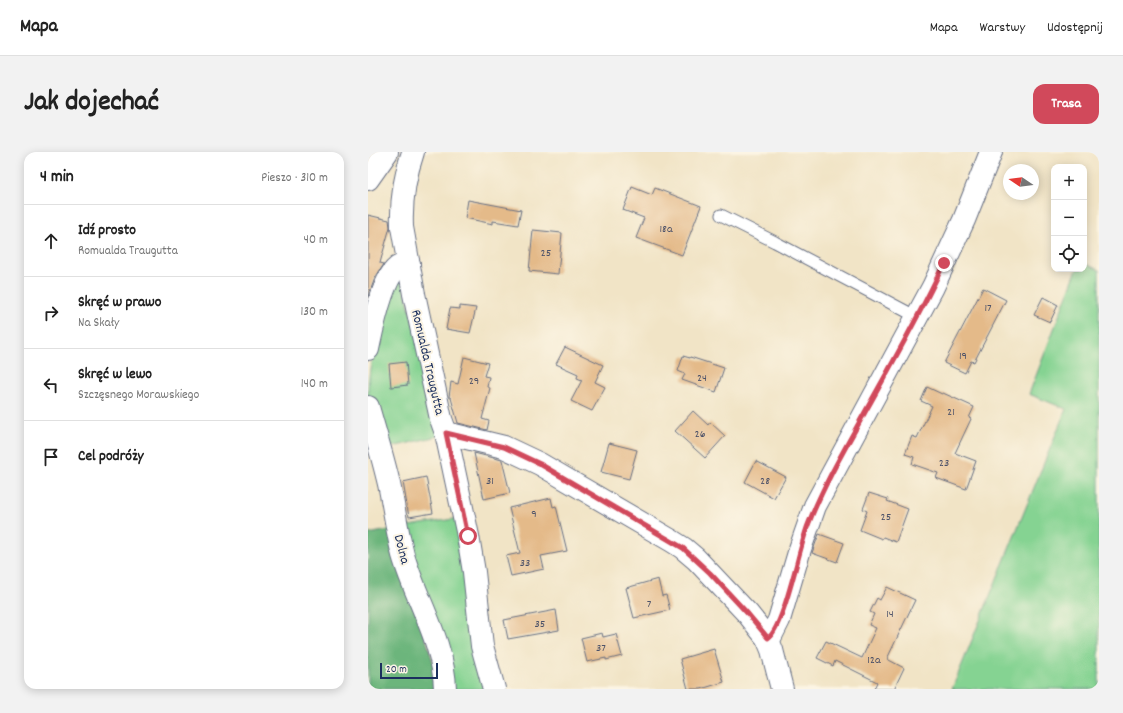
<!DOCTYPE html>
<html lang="pl">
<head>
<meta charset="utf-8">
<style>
  body { margin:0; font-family:Dekko,sans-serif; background:#f2f2f2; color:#222 }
  .controls { position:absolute; right:12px; top:12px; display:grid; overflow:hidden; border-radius:8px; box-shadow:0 2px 10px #0003 }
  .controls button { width:36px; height:36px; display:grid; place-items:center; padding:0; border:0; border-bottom:1px solid #e0e0e0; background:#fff; color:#222; font:20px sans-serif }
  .compass { position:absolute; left:635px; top:12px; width:36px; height:36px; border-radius:50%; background:#fff; box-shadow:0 2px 10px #0003; rotate:283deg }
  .scale { position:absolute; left:12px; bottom:10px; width:58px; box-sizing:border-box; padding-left:4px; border:2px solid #1b2f5e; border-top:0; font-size:11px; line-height:14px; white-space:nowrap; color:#1b2f5e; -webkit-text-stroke:3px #fcf5e5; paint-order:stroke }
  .stop { position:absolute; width:12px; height:12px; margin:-9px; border:3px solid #d1495b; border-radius:50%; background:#fff }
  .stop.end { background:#d1495b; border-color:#fff; box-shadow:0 1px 4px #0008 }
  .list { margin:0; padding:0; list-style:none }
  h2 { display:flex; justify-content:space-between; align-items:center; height:52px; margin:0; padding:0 16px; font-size:17px }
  h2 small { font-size:13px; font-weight:400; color:#767676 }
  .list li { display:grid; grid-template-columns:26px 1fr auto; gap:12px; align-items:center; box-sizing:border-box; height:72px; padding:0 16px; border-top:1px solid #e0e0e0 }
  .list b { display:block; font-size:15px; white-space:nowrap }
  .list p { margin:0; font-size:13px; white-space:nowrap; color:#767676 }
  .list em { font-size:13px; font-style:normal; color:#767676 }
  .icon { flex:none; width:22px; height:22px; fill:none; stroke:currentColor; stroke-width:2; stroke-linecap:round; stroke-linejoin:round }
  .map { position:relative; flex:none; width:731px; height:537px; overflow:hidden; border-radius:12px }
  header { display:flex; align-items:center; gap:24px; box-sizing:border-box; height:56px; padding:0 20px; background:#fff; border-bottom:1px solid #e0e0e0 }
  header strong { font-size:19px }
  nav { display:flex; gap:22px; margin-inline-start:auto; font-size:14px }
  .intro { display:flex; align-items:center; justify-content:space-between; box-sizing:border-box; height:96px; padding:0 24px }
  h1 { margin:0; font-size:28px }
  .button { padding:10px 18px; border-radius:12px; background:#d1495b; color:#fff; font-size:14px; font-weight:700 }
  main { display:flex; gap:24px; padding:0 24px }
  aside { flex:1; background:#fff; border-radius:12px; box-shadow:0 2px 10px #0003 }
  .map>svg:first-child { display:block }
  .green { fill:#85d392; stroke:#508178 }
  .forest { fill:#6cb57c; stroke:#44726d }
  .building { fill:#e4ba89 }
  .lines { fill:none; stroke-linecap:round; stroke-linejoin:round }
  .service-casing { stroke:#666e82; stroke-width:13 }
  .minor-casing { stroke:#666e82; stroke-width:24 }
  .service { stroke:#fff; stroke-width:11 }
  .minor { stroke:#fff; stroke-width:22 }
  .route { stroke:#d1495b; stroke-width:5 }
  .labels { text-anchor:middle; stroke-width:4; stroke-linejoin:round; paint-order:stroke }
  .number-label { font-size:12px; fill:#4d5269 }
  .street-label { font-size:14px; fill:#1b2f5e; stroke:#fcf5e5 }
</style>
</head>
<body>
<header>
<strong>Mapa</strong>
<nav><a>Mapa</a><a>Warstwy</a><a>Udostępnij</a></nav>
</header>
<div class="intro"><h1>Jak dojechać</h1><a class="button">Trasa</a></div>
<main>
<aside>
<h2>4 min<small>Pieszo · 310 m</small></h2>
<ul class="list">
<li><svg class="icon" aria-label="ahead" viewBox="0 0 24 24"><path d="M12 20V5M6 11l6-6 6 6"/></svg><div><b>Idź prosto</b><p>Romualda Traugutta</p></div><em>40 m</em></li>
<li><svg class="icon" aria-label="right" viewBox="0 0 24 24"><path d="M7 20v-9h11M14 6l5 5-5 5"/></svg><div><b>Skręć w prawo</b><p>Na Skały</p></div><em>130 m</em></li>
<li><svg class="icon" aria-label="left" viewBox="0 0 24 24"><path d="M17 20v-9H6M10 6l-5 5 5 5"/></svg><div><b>Skręć w lewo</b><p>Szczęsnego Morawskiego</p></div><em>140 m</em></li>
<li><svg class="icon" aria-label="arrive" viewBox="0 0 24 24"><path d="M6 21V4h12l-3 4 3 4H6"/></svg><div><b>Cel podróży</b></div></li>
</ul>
</aside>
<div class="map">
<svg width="731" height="537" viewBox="0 0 731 537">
  <rect width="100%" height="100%" fill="#fcf5e5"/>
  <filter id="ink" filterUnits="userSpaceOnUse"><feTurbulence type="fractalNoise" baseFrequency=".025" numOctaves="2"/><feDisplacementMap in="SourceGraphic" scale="8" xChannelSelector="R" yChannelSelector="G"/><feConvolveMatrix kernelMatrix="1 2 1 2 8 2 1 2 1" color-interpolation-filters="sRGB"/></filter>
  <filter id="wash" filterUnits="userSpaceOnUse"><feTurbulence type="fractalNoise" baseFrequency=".012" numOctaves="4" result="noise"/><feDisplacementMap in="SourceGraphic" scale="16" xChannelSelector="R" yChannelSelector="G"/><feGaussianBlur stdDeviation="0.9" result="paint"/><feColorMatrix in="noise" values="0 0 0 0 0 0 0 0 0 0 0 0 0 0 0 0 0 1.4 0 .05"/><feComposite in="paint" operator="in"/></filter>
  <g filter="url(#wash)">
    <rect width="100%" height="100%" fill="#f1e4c6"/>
    <g class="green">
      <path d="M716,111L731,118V537H584L698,257L661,242L709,117H716Z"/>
      <path d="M32,119L74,283L16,297C11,280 3,260 0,243C0,201 17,158 32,119Z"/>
      <path d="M92,366L122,537H81L34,375Z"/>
    </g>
    <path class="forest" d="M25,377L73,537H0V382Z"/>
    <g id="blocks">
      <g class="building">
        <path d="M264,35L284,43L287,36L333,54L314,103L268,86L276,66L255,58Z"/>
        <path d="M100,48L153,58L150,73L125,69V72L97,66Z"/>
        <path d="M0,63L21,68L22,75L12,111L16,112L7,126L0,145Z"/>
        <path d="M165,78L194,81L190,122L161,119Z"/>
        <path d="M615,136L638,148L606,210L603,209L597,221L576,211Z"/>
        <path d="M675,145L690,153L682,170L666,163Z"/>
        <path d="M92,154L108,156L102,181L78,177L82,156L92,157Z"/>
        <path d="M197,195L235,213L227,230L237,235L224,259L203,249L214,228L209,226L210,222L188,212Z"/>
        <path d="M315,204L322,206V205L356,216L348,240L314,228L317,222L310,219Z"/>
        <path d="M96,205L120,211L116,224L121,225L119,235L122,236L114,267L121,269L119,278L90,271L83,246L81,245L83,230L90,232Z"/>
        <path d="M38,210L40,233L23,235L21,212Z"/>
        <path d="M559,235L574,242L575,241L606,255L601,266L603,267L587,301L608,309L598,337L568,326L570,321L544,312L546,305L537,302L544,284L549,286L564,254L553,249Z"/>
        <path d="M325,259L340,273L342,270L357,284L337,306L307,279Z"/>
        <path d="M241,291L269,298L261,327L233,320Z"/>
        <path d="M106,301L134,308L142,341L116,347Z"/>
        <path d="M388,309L418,325L406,346L377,330Z"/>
        <path d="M58,325L65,361L41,365L35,330Z"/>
        <path d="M501,341L520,347L519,349L540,357L528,390L515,385L514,387L492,378L499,359L495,357Z"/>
        <path d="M183,346L185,355L188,354L199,399L173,404L176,417L143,424L138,404L152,401L141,356Z"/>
        <path d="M451,382L476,391L469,410L444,401Z"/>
        <path d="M290,427L294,444L298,443L302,458L266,466L258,436Z"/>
        <path d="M519,435L547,448L519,507L536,516L526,537H506L509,530L467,509L465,514L449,506L458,489L494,506L508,476L501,473L506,462L502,460L509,446L512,448Z"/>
        <path d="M188,458L191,478L140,487L136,468Z"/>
        <path d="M234,481L235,485L248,482L254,504L238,508V506L219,510L213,486Z"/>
        <path d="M346,497L356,530L333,537H320L312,507Z"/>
      </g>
    </g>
  </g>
  <g filter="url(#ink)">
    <use href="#blocks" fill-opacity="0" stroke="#666e82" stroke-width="1"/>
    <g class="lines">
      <g class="service-casing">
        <path id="service" d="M353,63L407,90L549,165"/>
      </g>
      <g class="minor-casing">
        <g id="minor">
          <path d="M45,0C37,23 33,51 34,75L46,142L73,267L78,281L100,384L106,420L114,494L126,537"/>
          <path d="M0,27L19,0"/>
          <path d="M0,197C4,178 14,128 29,116C32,113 37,113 41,112"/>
          <path d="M0,255C7,280 15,306 21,332C26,355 29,380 35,403C48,448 76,490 77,537"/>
          <path d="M78,281L136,295L172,312L304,389L315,396L328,407L380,462L399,486L404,498L414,537"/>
          <path d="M399,486L403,484L411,468L432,397L447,354L565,135L596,68L623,0"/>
        </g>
      </g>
      <use href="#service" class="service"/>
      <use href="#minor" class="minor"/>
    </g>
  </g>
  <g class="lines" filter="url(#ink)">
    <path class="route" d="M100,384L78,281L136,295L172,312L315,396L342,421L380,462L400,486C416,475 431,396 440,373C455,334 476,298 496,262C524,212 552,163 576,111"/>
  </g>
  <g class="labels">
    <g class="number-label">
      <text x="298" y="80">18a</text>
      <text x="178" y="104">25</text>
      <text x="620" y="159">17</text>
      <text x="595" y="207">19</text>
      <text x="334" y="229">24</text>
      <text x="106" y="232">29</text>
      <text x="583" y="263">21</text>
      <text x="332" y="285">26</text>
      <text x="576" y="314">23</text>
      <text x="122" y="332">31</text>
      <text x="397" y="332">28</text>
      <text x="166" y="365">9</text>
      <text x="518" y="368">25</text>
      <text x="157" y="414">33</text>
      <text x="281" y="455">7</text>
      <text x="522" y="465">14</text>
      <text x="172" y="475">35</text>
      <text x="233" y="499">37</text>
      <text x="506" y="511">12a</text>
    </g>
    <g class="street-label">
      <text transform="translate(61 210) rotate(77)" y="5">Romualda Traugutta</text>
      <text transform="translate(35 397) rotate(76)" y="5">Dolna</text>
    </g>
  </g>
</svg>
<div class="controls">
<button>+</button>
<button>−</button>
<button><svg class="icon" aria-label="locate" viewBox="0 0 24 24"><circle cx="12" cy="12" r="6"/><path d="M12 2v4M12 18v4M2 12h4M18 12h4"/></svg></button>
</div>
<svg class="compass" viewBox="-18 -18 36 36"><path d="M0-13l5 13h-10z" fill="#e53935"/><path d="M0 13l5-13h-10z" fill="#767676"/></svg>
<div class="scale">20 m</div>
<div class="stop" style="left:100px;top:384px"></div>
<div class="stop end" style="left:576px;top:111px"></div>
</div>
</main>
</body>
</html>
